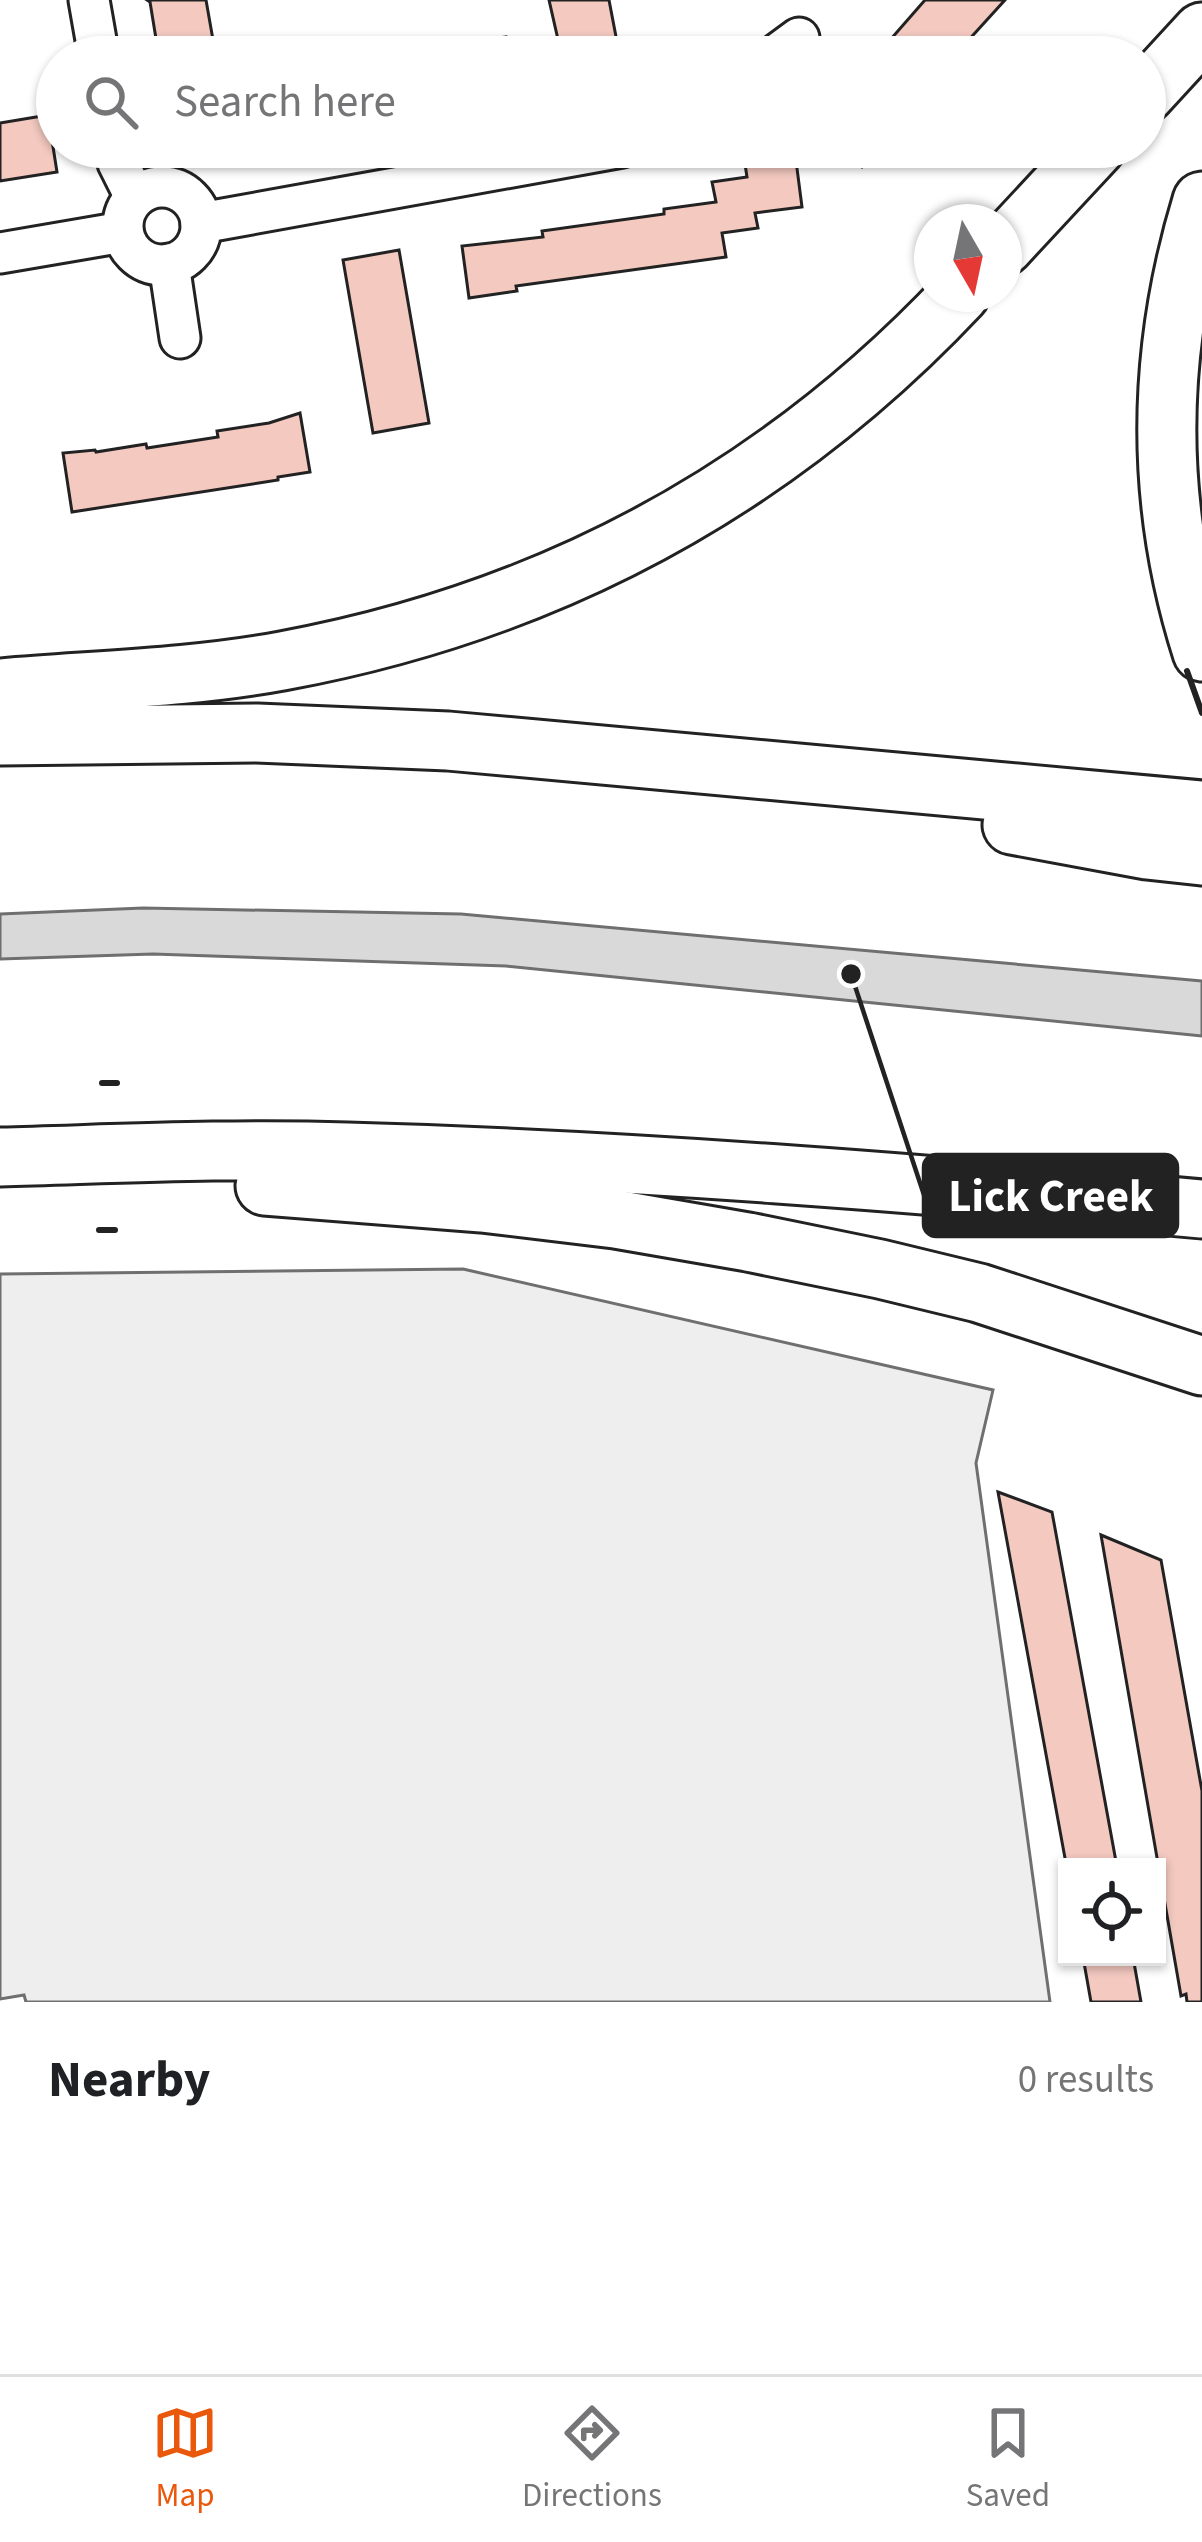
<!DOCTYPE html>
<html lang="en">
<head>
<meta charset="utf-8">
<style>
  body { margin:0; font-family:"Source Sans 3",sans-serif; background:#f2f2f2; color:#202124 }
  .controls { position:absolute; right:36px; bottom:36px; display:grid; overflow:hidden; border-radius:0px; box-shadow:0 3px 9px #0004 }
  .controls button { width:108px; height:108px; display:grid; place-items:center; padding:0; border:0; border-bottom:3px solid #e0e0e0; background:#fff; color:#202124; font:60px sans-serif }
  .compass { position:absolute; left:914px; top:204px; width:108px; height:108px; border-radius:50%; background:#fff; box-shadow:0 3px 9px #0004; rotate:171deg }
  .list { margin:0; padding:0; list-style:none }
  h2 { display:flex; justify-content:space-between; align-items:center; height:156px; margin:0; padding:0 48px; font-size:51px }
  h2 small { font-size:39px; font-weight:400; color:#757577 }
  .icon { flex:none; width:66px; height:66px; fill:none; stroke:currentColor; stroke-width:2; stroke-linecap:round; stroke-linejoin:round }
  .map { position:relative; flex:none; width:1202px; height:2002px; overflow:hidden }
  .search { position:absolute; background:#fff; box-shadow:0 3px 9px #0004; left:36px; right:36px; top:36px; height:132px; display:flex; align-items:center; gap:30px; box-sizing:border-box; padding:0 42px; border-radius:66px; color:#757577; font-size:45px }
  .sheet { height:372px; background:#fff }
  nav { display:flex; justify-content:space-around; align-items:center; box-sizing:border-box; height:168px; border-top:3px solid #e0e0e0; background:#fff; font-size:33px; color:#757577 }
  nav a { display:grid; justify-items:center; gap:6px }
  nav .on { color:#ea580c }
  .map>svg:first-child { display:block }
  .green { fill:#eee; stroke:#6f6f6f; stroke-width:3 }
  .water { fill:#d9d9d9; stroke:#6f6f6f; stroke-width:3 }
  .building { fill:#f3c9c0; stroke:#222; stroke-width:3 }
  .lines { fill:none; stroke-linecap:round; stroke-linejoin:round }
  .minor-casing { stroke:#222; stroke-width:45 }
  .highway-casing { stroke:#222; stroke-width:63 }
  .minor { stroke:#fff; stroke-width:39 }
  .highway { stroke:#fff; stroke-width:57 }
  .wall { stroke:#222; stroke-width:6 }
  .leader { fill:none; stroke:#222; stroke-width:4.5 }
  .callout-dot { fill:#222; stroke:#fff; stroke-width:4.5 }
  .callout { fill:#222; stroke:#222; stroke-width:4.5 }
  .callout-label { font-size:45px; text-anchor:middle; font-weight:bold; fill:#fff }
</style>
</head>
<body>
<div class="map">
<svg width="1202" height="2002" viewBox="0 0 1202 2002">
  <rect width="100%" height="100%" fill="#fff"/>
  <path class="green" d="M463,1269L993,1390L976,1463L1050,2002H26L24,1995L0,1999V1274Z"/>
  <path class="water" d="M143,908L461,914L1202,981V1036L506,966L153,954L0,959V914Z"/>
  <g class="building">
    <path d="M147,0H206L216,57H159L150,2Z"/>
    <path d="M549,0H609L618,47L621,46L623,57H562Z"/>
    <path d="M925,0H1005L965,44L961,41L946,57H910L890,40Z"/>
    <path d="M506,37L509,57H363Z"/>
    <path d="M48,115L57,172L0,181V123Z"/>
    <path d="M841,147H882L862,167Z"/>
    <path d="M795,153L802,207L755,213L758,228L722,233L726,257L516,286L517,291L469,298L462,246L543,237L542,231L664,214V209L716,202L712,182L747,177L745,164L779,159V156Z"/>
    <path d="M399,250L429,423L373,433L343,260Z"/>
    <path d="M300,413L310,472L278,477V480L72,512L63,453L95,450L96,452L146,444L147,448L218,437L217,431L269,423Z"/>
    <path d="M998,1492L1052,1512L1117,1867H1067V1869Z"/>
    <path d="M1101,1535L1161,1560L1202,1791V2002H1187L1186,1994L1181,1996Z"/>
    <path d="M1083,1957H1133L1141,2002H1091Z"/>
  </g>
  <g class="lines">
    <g class="minor-casing">
      <g id="minor">
        <path d="M89,0L99,57"/>
        <path d="M773,57L799,38"/>
        <path d="M114,147L118,163L135,197"/>
        <circle cx="162" cy="226" r="39"/>
        <path d="M201,223L622,147"/>
        <path d="M0,253L123,232"/>
        <path d="M169,264L180,338"/>
      </g>
    </g>
    <g class="highway-casing">
      <g id="highway">
        <path d="M1145,94L1202,32"/>
        <path d="M1202,201C1156,352 1154,502 1202,652"/>
        <path d="M1004,246L1096,147"/>
        <path d="M0,688C93,680 190,678 282,661C548,612 774,492 960,294"/>
        <path d="M0,736L257,733L448,741L1202,810"/>
        <path d="M1012,825L1147,850L1202,856"/>
        <path d="M0,1157C115,1154 231,1148 347,1152C633,1160 917,1183 1202,1209"/>
        <path d="M265,1186L482,1203L615,1219L748,1242L880,1269L979,1293L1202,1366"/>
      </g>
    </g>
    <use href="#minor" class="minor"/>
    <use href="#highway" class="highway"/>
    <g class="wall">
      <path d="M1187,671L1202,713"/>
      <path d="M102,1083H117"/>
      <path d="M99,1230H115"/>
    </g>
  </g>
  <path class="leader" d="M851 974L924 1195"/>
  <circle class="callout-dot" cx="851" cy="974" r="12"/>
  <rect class="callout" x="924" y="1155" width="253" height="81" rx="12"/>
  <g class="callout-label">
    <text x="1051" y="1211">Lick Creek</text>
  </g>
</svg>
<div class="controls">
<button><svg class="icon" aria-label="locate" viewBox="0 0 24 24"><circle cx="12" cy="12" r="6"/><path d="M12 2v4M12 18v4M2 12h4M18 12h4"/></svg></button>
</div>
<svg class="compass" viewBox="-18 -18 36 36"><path d="M0-13l5 13h-10z" fill="#e53935"/><path d="M0 13l5-13h-10z" fill="#757577"/></svg>
<div class="search"><svg class="icon" aria-label="search" viewBox="0 0 24 24"><circle cx="10" cy="10" r="6"/><path d="M15 15l6 6"/></svg>Search here</div>
</div>
<section class="sheet">
<h2>Nearby<small>0 results</small></h2>
<ul class="list">
</ul>
</section>
<nav>
<a class="on"><svg class="icon" aria-label="map" viewBox="0 0 24 24"><path d="M3 6l6-2 6 2 6-2v14l-6 2-6-2-6 2zM9 4v14M15 6v14"/></svg>Map</a>
<a><svg class="icon" aria-label="directions" viewBox="0 0 24 24"><path d="M12 3l9 9-9 9-9-9zM9 14v-3h6M13 9l2 2-2 2"/></svg>Directions</a>
<a><svg class="icon" aria-label="saved" viewBox="0 0 24 24"><path d="M7 4h10v16l-5-4-5 4z"/></svg>Saved</a>
</nav>
</body>
</html>
